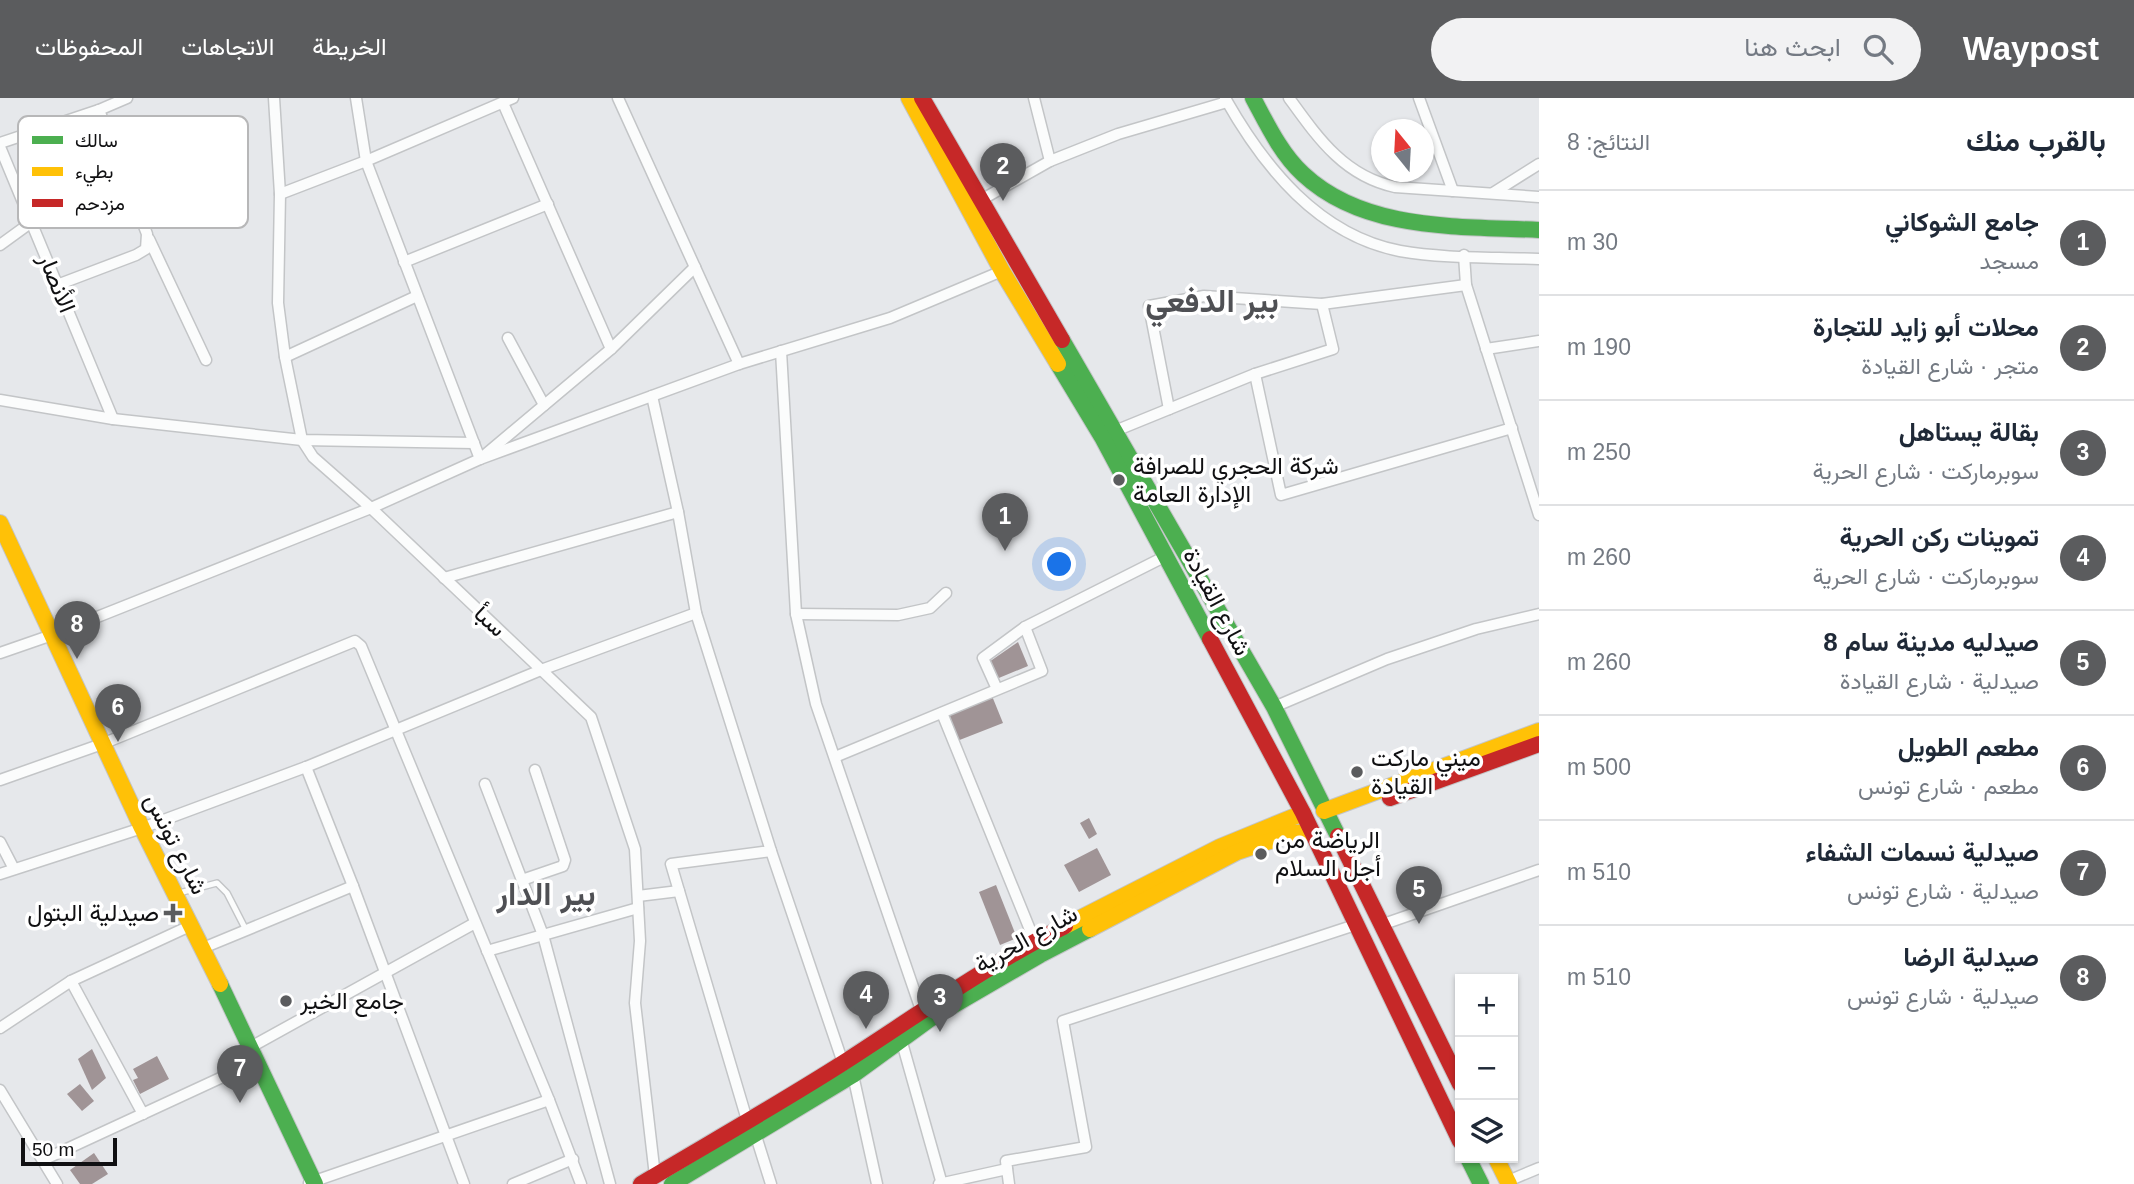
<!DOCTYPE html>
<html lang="ar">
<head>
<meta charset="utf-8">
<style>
  body { margin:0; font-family:Arial,Vazirmatn,sans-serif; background:#f2f2f3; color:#1f2937; direction:rtl }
  .controls { position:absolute; right:21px; bottom:21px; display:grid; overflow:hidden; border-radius:0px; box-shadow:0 2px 5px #0004 }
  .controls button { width:63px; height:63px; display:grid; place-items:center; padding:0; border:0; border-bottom:2px solid #e0e1e3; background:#fff; color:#1f2937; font:35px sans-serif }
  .compass { position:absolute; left:1371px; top:21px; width:63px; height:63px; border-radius:50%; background:#fff; box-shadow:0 2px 5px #0004; rotate:342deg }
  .scale { position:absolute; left:21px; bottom:18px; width:96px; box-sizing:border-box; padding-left:7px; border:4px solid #101012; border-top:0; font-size:19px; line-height:24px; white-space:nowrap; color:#101012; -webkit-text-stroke:5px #fff; paint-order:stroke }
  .you { position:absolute; left:1060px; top:467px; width:24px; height:24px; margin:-18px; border:5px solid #fff; border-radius:50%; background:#1a73e8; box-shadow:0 0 0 10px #1a73e833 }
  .badge { display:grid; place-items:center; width:46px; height:46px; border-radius:50%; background:#5b5c5e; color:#fff; font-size:23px; font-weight:700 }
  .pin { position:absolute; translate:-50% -58px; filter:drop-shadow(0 2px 4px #0008) }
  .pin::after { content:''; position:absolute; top:37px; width:24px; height:21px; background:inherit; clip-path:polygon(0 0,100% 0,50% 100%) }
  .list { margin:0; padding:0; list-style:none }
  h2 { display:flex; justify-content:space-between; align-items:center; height:91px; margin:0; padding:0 28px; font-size:30px }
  h2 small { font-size:23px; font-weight:400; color:#747a83 }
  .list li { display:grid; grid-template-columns:46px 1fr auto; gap:21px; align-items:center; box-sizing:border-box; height:105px; padding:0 28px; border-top:2px solid #e0e1e3 }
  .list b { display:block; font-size:26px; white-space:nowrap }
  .list p { margin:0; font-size:23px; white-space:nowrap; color:#747a83 }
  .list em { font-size:23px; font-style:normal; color:#747a83 }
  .icon { flex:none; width:38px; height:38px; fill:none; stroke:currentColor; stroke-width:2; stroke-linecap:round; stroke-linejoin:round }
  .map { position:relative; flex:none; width:1539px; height:1086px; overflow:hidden; direction:ltr }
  header { display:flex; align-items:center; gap:42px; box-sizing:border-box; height:98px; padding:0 35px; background:#5b5c5e; color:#fff }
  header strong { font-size:33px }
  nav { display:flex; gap:38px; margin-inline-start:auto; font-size:24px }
  .search { width:490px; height:63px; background:#f2f2f3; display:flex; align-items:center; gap:18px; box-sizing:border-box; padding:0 24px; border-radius:38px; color:#747a83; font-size:26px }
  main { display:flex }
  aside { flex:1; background:#fff }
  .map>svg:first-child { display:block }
  .building { fill:#a09496 }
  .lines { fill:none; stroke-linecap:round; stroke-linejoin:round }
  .lane-casing { stroke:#c3c5c7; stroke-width:8 }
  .street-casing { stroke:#c3c5c7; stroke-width:13 }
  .fast-casing { stroke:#c3c5c7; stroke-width:18 }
  .slow-casing { stroke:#c3c5c7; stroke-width:18 }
  .jam-casing { stroke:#c3c5c7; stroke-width:18 }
  .lane { stroke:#fbfcfc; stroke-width:5 }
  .street { stroke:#fbfcfc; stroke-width:10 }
  .fast { stroke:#4caf50; stroke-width:16 }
  .slow { stroke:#ffc107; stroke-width:16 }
  .jam { stroke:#c62828; stroke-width:16 }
  .poi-dot { fill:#5b5c5e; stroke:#fff; stroke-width:2.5 }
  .labels { text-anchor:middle; stroke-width:7; stroke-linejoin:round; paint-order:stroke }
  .street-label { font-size:24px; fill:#101012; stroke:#fff }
  .poi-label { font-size:24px; fill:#101012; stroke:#fff; text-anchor:start }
  .district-label { font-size:32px; font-weight:bold; fill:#4f5054; stroke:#fff }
  .key { fill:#fff; stroke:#b7b7b8; stroke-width:2 }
  .key-label { font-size:19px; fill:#101012 }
</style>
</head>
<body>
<header>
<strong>Waypost</strong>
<div class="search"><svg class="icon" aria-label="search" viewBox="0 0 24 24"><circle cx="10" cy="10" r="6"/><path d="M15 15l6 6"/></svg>ابحث هنا</div>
<nav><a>الخريطة</a><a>الاتجاهات</a><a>المحفوظات</a></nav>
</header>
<main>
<aside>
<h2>بالقرب منك<small>النتائج: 8</small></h2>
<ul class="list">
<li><span class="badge">1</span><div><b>جامع الشوكاني</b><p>مسجد</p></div><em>30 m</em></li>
<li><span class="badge">2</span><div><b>محلات أبو زايد للتجارة</b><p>متجر · شارع القيادة</p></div><em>190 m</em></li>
<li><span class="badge">3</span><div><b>بقالة يستاهل</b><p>سوبرماركت · شارع الحرية</p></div><em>250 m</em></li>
<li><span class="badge">4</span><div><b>تموينات ركن الحرية</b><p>سوبرماركت · شارع الحرية</p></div><em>260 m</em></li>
<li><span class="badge">5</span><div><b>صيدليه مدينة سام 8</b><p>صيدلية · شارع القيادة</p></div><em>260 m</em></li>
<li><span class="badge">6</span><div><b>مطعم الطويل</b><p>مطعم · شارع تونس</p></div><em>500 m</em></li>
<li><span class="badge">7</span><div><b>صيدلية نسمات الشفاء</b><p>صيدلية · شارع تونس</p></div><em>510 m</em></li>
<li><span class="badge">8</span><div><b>صيدلية الرضا</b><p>صيدلية · شارع تونس</p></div><em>510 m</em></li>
</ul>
</aside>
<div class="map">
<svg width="1539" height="1086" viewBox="0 0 1539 1086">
  <rect width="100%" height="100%" fill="#e6e8eb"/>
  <g class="building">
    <path d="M1018,544L1028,568L994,582L989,564Z"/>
    <path d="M992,598L1003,625L957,643L946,617Z"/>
    <path d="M1089,720L1097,736L1089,741L1080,725Z"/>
    <path d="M1097,750L1111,777L1079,794L1064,767Z"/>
    <path d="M996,787L1017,840L1000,847L979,794Z"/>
    <path d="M92,951L106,980L92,992L78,961Z"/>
    <path d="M157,958L169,981L140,996L133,982L138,980L133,971Z"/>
    <path d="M80,986L94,1003L82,1013L67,996Z"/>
    <path d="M94,1055L108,1076L92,1086H80L70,1072Z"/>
  </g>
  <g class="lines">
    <g class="lane-casing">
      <path id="lane" d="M179,795L217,785L227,795L246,832"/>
    </g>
    <g class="street-casing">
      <g id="street">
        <path d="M274,0L280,96L278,205L285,259L302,342L313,359L371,410L591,619L635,751L640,843L635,905L655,1078"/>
        <path d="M356,0L366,63L480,361L611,251L695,169"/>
        <path d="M618,0L739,266"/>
        <path d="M1034,0L1050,63"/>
        <path d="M1225,0C1264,69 1318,137 1400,153C1445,161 1494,159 1539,161"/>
        <path d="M1289,0C1318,40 1344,78 1395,89L1539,99"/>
        <path d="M1419,0L1453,93"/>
        <path d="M503,5L611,251"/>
        <path d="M0,45L99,12L127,0"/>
        <path d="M0,49L113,321"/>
        <path d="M1493,95L1539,66"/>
        <path d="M280,96L366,63L513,0"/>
        <path d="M981,102L1050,63L1118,36L1227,4"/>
        <path d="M149,141L206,262"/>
        <path d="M0,147L33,123"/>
        <path d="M1464,157L1466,187L1539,417"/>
        <path d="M404,164L548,106"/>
        <path d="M57,187L136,157L146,151L147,136L99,12"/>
        <path d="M508,240L544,307"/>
        <path d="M1486,251L1539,243"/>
        <path d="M781,253L796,516L816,606L921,912"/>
        <path d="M285,259L417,198"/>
        <path d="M1255,276L1281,397L1512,330"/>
        <path d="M652,298L678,414L696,515L771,753L843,965"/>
        <path d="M0,302L113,321L302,342L474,345"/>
        <path d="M1169,311L1149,208L1204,198L1322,206L1466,187"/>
        <path d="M1115,333L1255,276L1333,251L1322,206"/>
        <path d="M444,480L678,414"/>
        <path d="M796,516L898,517L930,510L946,495"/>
        <path d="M0,555L52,537L371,410L480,361L739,266L890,220L1002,173"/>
        <path d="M997,591L983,560L1025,529L1166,458"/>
        <path d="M1274,609L1387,561L1476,531L1539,516"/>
        <path d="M942,615L1037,849"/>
        <path d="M835,659L1042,573L1025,529"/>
        <path d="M306,669L353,788L464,1086"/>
        <path d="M0,682L102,646L355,543L361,548L549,1002L581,1086"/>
        <path d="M485,686L543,837L610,1086"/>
        <path d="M0,744L14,771"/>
        <path d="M0,776L142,730L306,669L541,572L696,515"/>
        <path d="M522,782L563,768L565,762L535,672"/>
        <path d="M638,798L679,793"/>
        <path d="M1381,827L1539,772"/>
        <path d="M203,850L353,788"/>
        <path d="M487,853L638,810"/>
        <path d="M71,883L143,1016"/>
        <path d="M0,930L71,883L192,827"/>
        <path d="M901,941L942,1086"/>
        <path d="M249,950L475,825"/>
        <path d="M853,977L877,1086"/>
        <path d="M0,992L57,1086"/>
        <path d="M747,1022L671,766L771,753"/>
        <path d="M755,1035L771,1086"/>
        <path d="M43,1062L255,964"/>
        <path d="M1508,1083L1539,1070"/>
        <path d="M309,1085L549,1002"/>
        <path d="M513,1086L573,1061"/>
        <path d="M939,1086L1007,1071"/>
        <path d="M1009,1086L1006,1063L1086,1049L1063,923L1358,826"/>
      </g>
    </g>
    <g class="fast-casing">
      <g id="fast">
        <path d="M1253,0C1267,26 1281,56 1303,76C1365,134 1461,128 1539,132"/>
        <path d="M1062,242L1274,609L1338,738"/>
        <path d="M1058,266L1102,339L1210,541"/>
        <path d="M220,886L315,1086"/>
        <path d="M1468,1060L1481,1086"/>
        <path d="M672,1086L853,977L930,921L1040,857L1090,831"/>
      </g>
    </g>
    <g class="slow-casing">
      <g id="slow">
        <path d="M909,0L1002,173L1058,266"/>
        <path d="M0,425L142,730L220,886"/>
        <path d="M1324,713L1539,633"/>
        <path d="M1065,828L1220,749L1303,715"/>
        <path d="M1090,831L1237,754L1294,735L1311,734"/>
        <path d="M1496,1060L1509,1086"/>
      </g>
    </g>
    <g class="jam-casing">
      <g id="jam">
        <path d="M922,0L1062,242"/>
        <path d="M1210,541L1303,715L1460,1043"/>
        <path d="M1390,700L1539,646"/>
        <path d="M1338,738L1460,986"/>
        <path d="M641,1086C708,1046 777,1007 843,965C916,918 987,867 1065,828"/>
      </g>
    </g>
    <use href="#lane" class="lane"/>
    <use href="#street" class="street"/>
    <use href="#fast" class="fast"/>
    <use href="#slow" class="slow"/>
    <use href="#jam" class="jam"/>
  </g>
  <g class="poi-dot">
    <circle cx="1119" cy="382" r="7"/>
    <circle cx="1357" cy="674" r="7"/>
    <circle cx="1261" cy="756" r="7"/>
    <path d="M169.5 804.5h7v7h7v7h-7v7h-7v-7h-7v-7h7z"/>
    <circle cx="286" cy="903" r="7"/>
  </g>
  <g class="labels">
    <g class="street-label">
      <text transform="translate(57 185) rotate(68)" y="8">الأنصار</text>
      <text transform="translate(1217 504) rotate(62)" y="8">شارع القيادة</text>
      <text transform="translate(490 523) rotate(43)" y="8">سبأ</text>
      <text transform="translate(176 746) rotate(63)" y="8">شارع تونس</text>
      <text transform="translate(1026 841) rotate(-29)" y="8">شارع الحرية</text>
    </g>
    <g class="poi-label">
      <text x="1133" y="376">شركة الحجري للصرافة<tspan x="1133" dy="28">الإدارة العامة</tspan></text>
      <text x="1371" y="668">ميني ماركت<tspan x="1371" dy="28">القيادة</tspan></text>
      <text x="1275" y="750">الرياضة من<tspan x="1275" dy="28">أجل السلام</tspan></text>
      <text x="159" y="823" text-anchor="end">صيدلية البتول</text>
      <text x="300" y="911">جامع الخير</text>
    </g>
    <g class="district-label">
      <text x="1212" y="214">بير الدفعي</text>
      <text x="546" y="807">بير الدار</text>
    </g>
  </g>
  <rect x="18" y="18" width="230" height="112" rx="10" class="key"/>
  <rect x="32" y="38" width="31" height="8" fill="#4caf50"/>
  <rect x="32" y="69" width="31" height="9" fill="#ffc107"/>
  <rect x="32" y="101" width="31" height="8" fill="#c62828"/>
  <g class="key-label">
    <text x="75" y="49">سالك</text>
    <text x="75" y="80">بطيء</text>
    <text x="75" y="112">مزدحم</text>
  </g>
</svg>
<div class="controls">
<button>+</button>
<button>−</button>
<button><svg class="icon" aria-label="layers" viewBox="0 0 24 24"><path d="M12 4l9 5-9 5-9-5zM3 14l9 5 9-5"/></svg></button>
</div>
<svg class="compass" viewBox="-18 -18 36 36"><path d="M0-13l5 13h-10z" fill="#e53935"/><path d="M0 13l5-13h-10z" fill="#747a83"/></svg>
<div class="scale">50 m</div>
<div class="you"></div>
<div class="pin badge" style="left:1005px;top:453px">1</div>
<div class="pin badge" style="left:1003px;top:103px">2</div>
<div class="pin badge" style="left:940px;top:934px">3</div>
<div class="pin badge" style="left:866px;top:931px">4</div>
<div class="pin badge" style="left:1419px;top:826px">5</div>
<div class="pin badge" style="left:118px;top:644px">6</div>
<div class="pin badge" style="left:240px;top:1005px">7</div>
<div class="pin badge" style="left:77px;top:561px">8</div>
</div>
</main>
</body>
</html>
